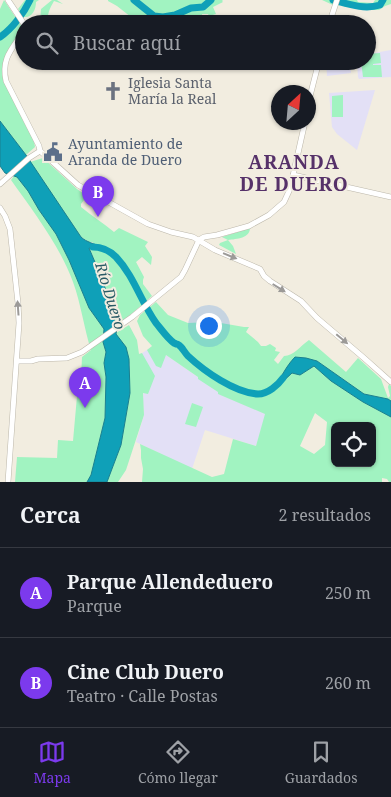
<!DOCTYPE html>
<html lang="es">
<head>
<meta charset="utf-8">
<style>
  body { margin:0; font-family:"Noto Serif",serif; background:#242831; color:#f1f3f6 }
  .controls { position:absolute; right:15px; bottom:15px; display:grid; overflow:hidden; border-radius:8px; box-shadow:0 1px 4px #0004 }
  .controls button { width:45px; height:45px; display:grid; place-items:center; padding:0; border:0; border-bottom:1px solid #363941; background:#171b24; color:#f1f3f6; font:25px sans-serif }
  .compass { position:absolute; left:271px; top:85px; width:45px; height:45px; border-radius:50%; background:#171b24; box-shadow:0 1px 4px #0004; rotate:26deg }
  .you { position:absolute; left:208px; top:325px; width:18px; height:18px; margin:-12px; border:4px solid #fff; border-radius:50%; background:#1a73e8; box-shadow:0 0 0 8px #1a73e833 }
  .badge { display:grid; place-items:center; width:32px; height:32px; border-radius:50%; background:#7c3aed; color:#fff; font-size:16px; font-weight:700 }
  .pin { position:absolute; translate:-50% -41px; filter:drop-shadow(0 1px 2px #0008) }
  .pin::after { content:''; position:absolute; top:26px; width:18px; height:15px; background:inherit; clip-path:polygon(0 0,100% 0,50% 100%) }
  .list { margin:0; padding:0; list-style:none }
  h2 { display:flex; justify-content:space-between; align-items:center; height:65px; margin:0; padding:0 20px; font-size:21px }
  h2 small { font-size:16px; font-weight:400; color:#9ea1a6 }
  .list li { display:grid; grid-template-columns:32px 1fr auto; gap:15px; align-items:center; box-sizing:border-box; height:90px; padding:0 20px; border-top:1px solid #363941 }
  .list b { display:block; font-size:19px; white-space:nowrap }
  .list p { margin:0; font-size:16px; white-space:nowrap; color:#9ea1a6 }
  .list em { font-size:16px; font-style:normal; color:#9ea1a6 }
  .icon { flex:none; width:28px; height:28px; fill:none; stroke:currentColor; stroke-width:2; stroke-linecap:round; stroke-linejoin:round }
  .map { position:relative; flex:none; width:391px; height:482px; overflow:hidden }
  .search { position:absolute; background:#171b24; box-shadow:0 1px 4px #0004; left:15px; right:15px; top:15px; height:55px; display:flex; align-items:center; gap:12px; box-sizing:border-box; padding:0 18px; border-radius:28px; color:#9ea1a6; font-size:19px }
  .sheet { height:245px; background:#171b24 }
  nav { display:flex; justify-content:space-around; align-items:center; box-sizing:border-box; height:70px; border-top:1px solid #363941; background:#171b24; font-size:14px; color:#9ea1a6 }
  nav a { display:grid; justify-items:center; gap:2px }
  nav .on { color:#7c3aed }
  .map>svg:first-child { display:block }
  .education { fill:#e3e0f6 }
  .green { fill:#a1f3c1; fill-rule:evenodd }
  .water { fill:#0fa0b8; stroke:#1b808f }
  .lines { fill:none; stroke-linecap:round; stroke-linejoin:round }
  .river { stroke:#0fa0b8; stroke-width:7 }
  .secondary-casing { stroke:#bcb7aa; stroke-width:6 }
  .secondary { stroke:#fff; stroke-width:5 }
  .oneway { fill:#9c9a98 }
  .labels { text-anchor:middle; stroke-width:4; stroke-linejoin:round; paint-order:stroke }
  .worship-label { font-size:14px; fill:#5b616d; stroke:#f2ede0; text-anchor:start }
  .service-label { font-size:14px; fill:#4e5e75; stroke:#f2ede0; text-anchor:start }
  .water-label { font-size:15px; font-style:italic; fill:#295b66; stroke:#f2ede0 }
  .district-label { font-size:19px; font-weight:bold; letter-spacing:1px; fill:#563169; stroke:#f2ede0 }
</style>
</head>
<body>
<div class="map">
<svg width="391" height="482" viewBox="0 0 391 482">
  <rect width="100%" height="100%" fill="#f2ede0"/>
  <g class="education">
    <path d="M367,49L374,53L391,50V77L359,79L358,77L357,64H359L358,61H367Z"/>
    <path d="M326,61H345V65H350L351,73L327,76Z"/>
    <path d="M375,90L357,150L337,134L332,127L329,93Z"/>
    <path d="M153,346L198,377L219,392V394L266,414L256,446L205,430L192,469L136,442L144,415L143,400L144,381L139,355Z"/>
  </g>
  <g class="green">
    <path d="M4,0L22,27V30C10,47 0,57 3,79L34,141L35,147L26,155L0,121V9Z"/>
    <path d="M25,0H39L36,2C36,10 32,18 24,17L18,9Z"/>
    <path d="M52,0H57L63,4L54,1C50,8 46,15 49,24H42L40,21L41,9Z"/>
    <path d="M108,0H223L222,1L223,2L213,7L216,14L209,16L208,14H202L204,24H149L133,17L131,20H130L131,17L117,6L108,1Z"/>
    <path d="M322,0H357L358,2L373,3L375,0H391V4L385,6L379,10H364L354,7H346L341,5L335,6Z"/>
    <path d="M380,53L381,63L373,64V65H381L382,77H363L361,61H367V54Z"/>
    <path d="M343,95V117H332V96Z"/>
    <path d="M43,158L77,189L87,196L81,204V207C92,216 103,223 114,232L119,228L148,242L145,246L152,257L151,265L142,257L136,262L144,277L143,280V284L152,296L128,317L116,325L103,281L89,247L100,249L92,242H89L81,237L30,162Z"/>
    <path d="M14,176L17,177L28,191L39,210L56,234L69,260L89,308L104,329L103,342L106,352L104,363L106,377L105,418L91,476L87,482H15L17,457L57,458L58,440L73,441L78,385L81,379L82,357L91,350C84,328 81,304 73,282C60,246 33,211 11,180Z"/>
    <path d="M250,228C250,238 237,239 228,240L233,246L236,254L219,245L220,243L228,240L222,237Z"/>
    <path d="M156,302L168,315L188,323L208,322L220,324L221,323L244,327H249L246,332L258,342L261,346H266L270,344L276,348L275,351L280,352L274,360L278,364L284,356C294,356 300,346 309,340L346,372L358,358L381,379L388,398L390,396L388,387L389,384L391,386V401L388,399L364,394L317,361L292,373L300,375L314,366L331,381L363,402L391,417V482H389L387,479L382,478V482H142L143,469L141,458V450L140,444L212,477L224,474L233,439L256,446L265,414L218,394V392L198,379V377L166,355L161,368L156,366L147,350L152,346L143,336L137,321L140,315ZM315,413L327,422L325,445L314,454L300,446ZM335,426H372V463H335Z"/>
    <path d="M129,325L137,340L139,354L142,353L155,376L148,394L143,393L144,415L126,470L118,482H107L121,445L130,393L129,379L130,365L116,333Z"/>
    <path d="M192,403L203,407L196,427L185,424Z"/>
  </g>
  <g class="water">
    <path d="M0,121L26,155L81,237C86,242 95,244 102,247L100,249L89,248L103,281L117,328L116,334L126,347L129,359L130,393L121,445L107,482H87L91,475L105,418L106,377L104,363L106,352L103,342L104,329L89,308L69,260L56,234L39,210L28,191L17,177L5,173L0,166Z"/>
    <path d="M295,357L306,358L317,361L364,394L388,399L391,401V417L363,402L331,381L314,366L300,375L292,373L278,386L274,388C281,378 286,366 295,357Z"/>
  </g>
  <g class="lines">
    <g class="river">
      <path d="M134,0L154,16L163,17L175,15L191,8L203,7L211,0"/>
      <path d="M333,0C348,4 364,10 380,5L383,0"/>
      <path d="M0,37C12,29 24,13 30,0"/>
      <path d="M93,247C102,247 110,251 116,257C134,276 141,302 156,323C161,329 168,339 174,343C180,346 176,342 181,347C183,349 185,353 188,356C204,371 235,393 258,394C268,394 278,385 283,378"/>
    </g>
    <g class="secondary-casing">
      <g id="secondary">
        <path d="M8,0L24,24"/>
        <path d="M329,24L337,0"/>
        <path d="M24,31C12,49 1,58 6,81L39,146L40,151"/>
        <path d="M308,104L319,61"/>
        <path d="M40,151L46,156L78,185L148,224L171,232L193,237L215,250L260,269L264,276L270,281L301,301L317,318L364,358L391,382"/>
        <path d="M293,175L391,197"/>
        <path d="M0,184L29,158L40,151"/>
        <path d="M0,208L5,216L10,229L18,303L19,323L8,482"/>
        <path d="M199,240L204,237L217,235L249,226L269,215L284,202L290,189L305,122"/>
        <path d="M17,361H31L38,359L67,358L82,352L132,317L181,277L185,270L199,240"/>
      </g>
    </g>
    <use href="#secondary" class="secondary"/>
  </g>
  <defs><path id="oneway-solid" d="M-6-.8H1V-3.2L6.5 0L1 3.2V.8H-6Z" transform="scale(1.25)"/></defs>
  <g class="oneway">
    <use href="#oneway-solid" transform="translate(230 256) rotate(22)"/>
    <use href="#oneway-solid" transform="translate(279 288) rotate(32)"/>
    <use href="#oneway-solid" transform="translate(18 308) rotate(-94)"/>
    <use href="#oneway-solid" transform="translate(342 339) rotate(40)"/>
  </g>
  <defs>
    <g id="church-bare" transform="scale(1.5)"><path d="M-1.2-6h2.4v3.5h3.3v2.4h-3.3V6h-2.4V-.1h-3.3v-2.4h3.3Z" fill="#6b7280" stroke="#f2ede0" stroke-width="2.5" paint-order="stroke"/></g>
    <g id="civic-bare" transform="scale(1.5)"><path d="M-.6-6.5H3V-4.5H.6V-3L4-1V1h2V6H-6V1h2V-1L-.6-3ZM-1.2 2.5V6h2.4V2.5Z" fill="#5c6f8a" stroke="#f2ede0" stroke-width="2.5" paint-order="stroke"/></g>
  </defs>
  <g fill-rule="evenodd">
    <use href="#church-bare" x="113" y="91"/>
    <use href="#civic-bare" x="53" y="152"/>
  </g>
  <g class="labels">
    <g class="worship-label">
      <text x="128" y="88">Iglesia Santa<tspan x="128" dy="16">María la Real</tspan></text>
    </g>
    <g class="service-label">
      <text x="68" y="149">Ayuntamiento de<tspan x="68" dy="16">Aranda de Duero</tspan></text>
    </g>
    <g class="water-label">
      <text transform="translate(110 296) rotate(73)" y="5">Río Duero</text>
    </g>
    <g class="district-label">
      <text x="294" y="169">ARANDA<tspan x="294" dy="22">DE DUERO</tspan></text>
    </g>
  </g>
</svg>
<div class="controls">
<button><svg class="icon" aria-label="locate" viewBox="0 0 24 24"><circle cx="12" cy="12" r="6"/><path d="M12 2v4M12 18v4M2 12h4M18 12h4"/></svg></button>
</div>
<svg class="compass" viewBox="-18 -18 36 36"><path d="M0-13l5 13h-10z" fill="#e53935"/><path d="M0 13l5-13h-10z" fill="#9ea1a6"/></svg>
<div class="you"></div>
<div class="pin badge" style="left:85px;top:408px">A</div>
<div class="pin badge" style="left:98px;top:217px">B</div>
<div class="search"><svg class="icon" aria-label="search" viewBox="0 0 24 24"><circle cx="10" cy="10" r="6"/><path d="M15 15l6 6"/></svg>Buscar aquí</div>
</div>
<section class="sheet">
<h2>Cerca<small>2 resultados</small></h2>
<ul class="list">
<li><span class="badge">A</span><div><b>Parque Allendeduero</b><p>Parque</p></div><em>250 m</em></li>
<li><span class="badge">B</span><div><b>Cine Club Duero</b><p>Teatro · Calle Postas</p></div><em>260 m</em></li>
</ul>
</section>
<nav>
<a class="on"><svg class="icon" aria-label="map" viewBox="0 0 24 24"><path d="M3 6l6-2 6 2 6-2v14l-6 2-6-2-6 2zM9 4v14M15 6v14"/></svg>Mapa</a>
<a><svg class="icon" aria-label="directions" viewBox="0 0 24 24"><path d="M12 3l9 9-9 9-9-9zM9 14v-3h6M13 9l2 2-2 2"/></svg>Cómo llegar</a>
<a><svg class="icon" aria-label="saved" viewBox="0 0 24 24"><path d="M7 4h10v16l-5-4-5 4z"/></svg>Guardados</a>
</nav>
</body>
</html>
